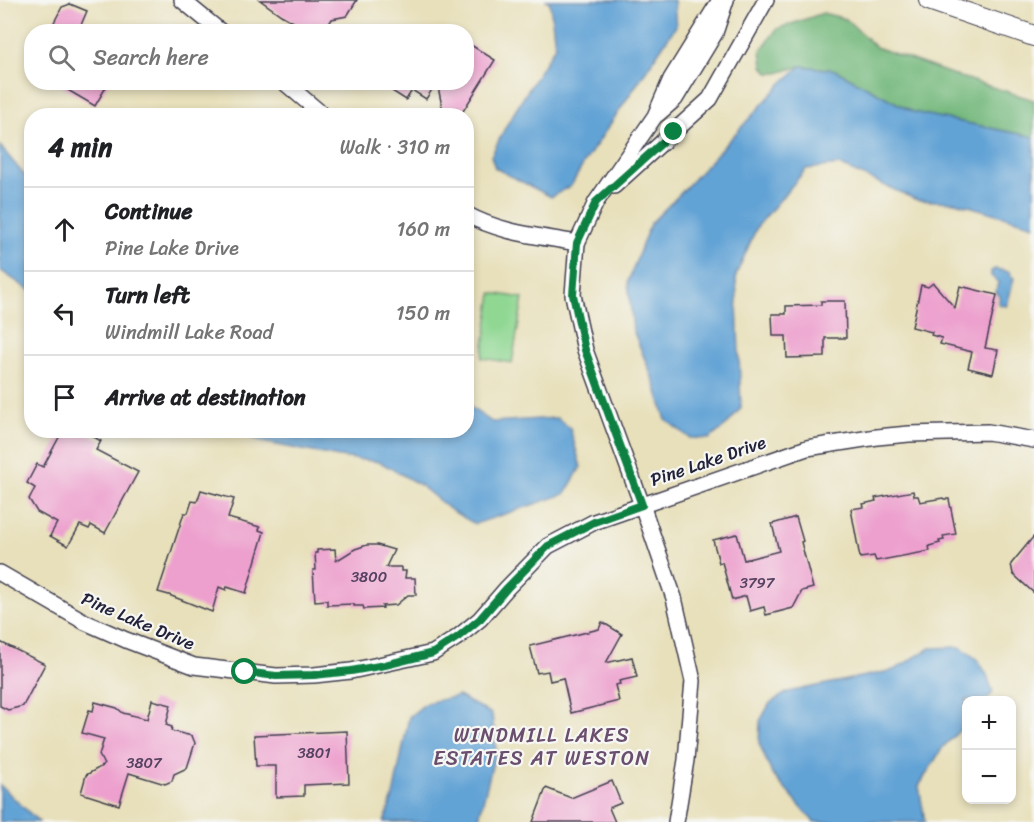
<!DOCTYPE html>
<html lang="en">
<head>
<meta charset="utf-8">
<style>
  body { margin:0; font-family:Sriracha,sans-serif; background:#f6f6f6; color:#202124 }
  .controls { position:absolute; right:18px; bottom:18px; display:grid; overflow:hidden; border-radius:12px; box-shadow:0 3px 9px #0003 }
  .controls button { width:54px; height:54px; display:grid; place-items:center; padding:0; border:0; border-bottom:2px solid #e0e0e0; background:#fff; color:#202124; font:30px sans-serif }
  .stop { position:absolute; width:18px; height:18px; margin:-14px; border:4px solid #0b8043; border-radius:50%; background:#fff }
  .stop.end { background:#0b8043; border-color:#fff; box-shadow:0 2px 6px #0008 }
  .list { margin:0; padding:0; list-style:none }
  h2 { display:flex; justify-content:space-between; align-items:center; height:78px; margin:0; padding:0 24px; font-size:26px }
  h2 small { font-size:20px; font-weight:400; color:#757577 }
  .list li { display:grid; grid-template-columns:39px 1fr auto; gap:18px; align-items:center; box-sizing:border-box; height:84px; padding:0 24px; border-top:2px solid #e0e0e0 }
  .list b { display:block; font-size:22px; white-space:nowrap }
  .list p { margin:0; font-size:20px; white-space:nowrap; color:#757577 }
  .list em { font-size:20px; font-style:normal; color:#757577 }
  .icon { flex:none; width:33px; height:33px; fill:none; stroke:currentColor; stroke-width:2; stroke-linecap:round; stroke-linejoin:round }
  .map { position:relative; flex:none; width:1034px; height:822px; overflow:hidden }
  .search { position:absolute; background:#fff; box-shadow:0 3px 9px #0003; left:24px; top:24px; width:450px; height:66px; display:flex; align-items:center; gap:15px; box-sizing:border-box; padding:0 21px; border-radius:24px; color:#757577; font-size:22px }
  .panel { position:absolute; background:#fff; box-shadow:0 3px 9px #0003; left:24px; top:108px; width:450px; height:330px; border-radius:24px }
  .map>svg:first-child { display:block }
  .green { fill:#8fd792; stroke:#587c66; stroke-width:1.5 }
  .forest { fill:#73b87c; stroke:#4a6d5c; stroke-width:1.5 }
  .water { fill:#62a3d5; stroke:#426288; stroke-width:1.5 }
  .building { fill:#eda0ce }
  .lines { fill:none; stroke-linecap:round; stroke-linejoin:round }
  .minor-casing { stroke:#403e4e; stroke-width:18 }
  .tertiary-casing { stroke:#403e4e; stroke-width:22 }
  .minor { stroke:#fff; stroke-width:15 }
  .tertiary { stroke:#fff; stroke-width:20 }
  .route { stroke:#0b8043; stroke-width:8 }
  .labels { text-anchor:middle; stroke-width:4.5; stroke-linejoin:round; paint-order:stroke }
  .number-label { font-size:15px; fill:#554260 }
  .street-label { font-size:18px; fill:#22223b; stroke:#f6f6f2 }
  .neighbourhood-label { font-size:20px; letter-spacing:1.5px; fill:#694e6e; stroke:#f6f6f2 }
</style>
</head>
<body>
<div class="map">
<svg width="1034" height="822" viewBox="0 0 1034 822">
  <rect width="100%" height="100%" fill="#f6f6f2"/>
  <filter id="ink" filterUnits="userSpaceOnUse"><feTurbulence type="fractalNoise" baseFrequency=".0167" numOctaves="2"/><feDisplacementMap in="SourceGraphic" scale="12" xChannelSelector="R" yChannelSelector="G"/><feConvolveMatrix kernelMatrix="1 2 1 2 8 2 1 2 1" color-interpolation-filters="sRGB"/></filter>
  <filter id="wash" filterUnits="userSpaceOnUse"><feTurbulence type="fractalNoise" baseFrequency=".008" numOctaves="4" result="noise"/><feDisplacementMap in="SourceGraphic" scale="24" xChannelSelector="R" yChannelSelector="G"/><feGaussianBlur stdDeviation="1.35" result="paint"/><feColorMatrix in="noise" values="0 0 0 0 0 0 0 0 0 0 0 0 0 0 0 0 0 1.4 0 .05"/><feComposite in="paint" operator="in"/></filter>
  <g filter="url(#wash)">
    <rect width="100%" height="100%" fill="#e8e0bb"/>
    <path class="green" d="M492,293L523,298L512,363L482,358Z"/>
    <path class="forest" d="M823,13L846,19L876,47L957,76L1034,100V137L913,112L835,70L801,66L778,73H768L763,66L761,50L777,29Z"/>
    <g class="water">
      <path d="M546,0H674L676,26L584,163L571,186L551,197L495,168L491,156L506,126L555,46L550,3Z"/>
      <path d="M801,66L835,70L913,112L1034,137V225L955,202L917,200L839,165L806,169L757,227L736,275L741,408L726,426L709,439L690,438L666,420L654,382L633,330L628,282L650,224L678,196L781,84Z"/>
      <path d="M0,146L31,183V291L0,270Z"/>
      <path d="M995,269L1010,272L1011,276L1014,278L1007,306L998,304L1000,296L996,292L998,282L991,276V271Z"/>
      <path d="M467,405L492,422L557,418L570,428L581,467L565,494L475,524L452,511L420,485L380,462L339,457L262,442L235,431L466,430Z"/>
      <path d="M960,647L978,660L987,675L993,692L987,700H966V724L943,747L919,786L925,822H814L772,774L759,743L760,721L770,703L788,692L894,670L930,648Z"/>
      <path d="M458,696L492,714L496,750L478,822H384L393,796L409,717L426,703Z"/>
      <path d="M0,785L39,822H0Z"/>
    </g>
    <g id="blocks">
      <g class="building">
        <path d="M260,0H357L347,16L332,19L324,32H311L281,15Z"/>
        <path d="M70,4L87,11L78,32H49L62,7Z"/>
        <path d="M466,42L495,60L460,116H444L437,82H466Z"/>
        <path d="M54,82H109L95,106Z"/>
        <path d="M378,82H437L426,99L412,90L406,100Z"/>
        <path d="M933,283L955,308L960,286L997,295L985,348L998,350L993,374L968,368L972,352L940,344L942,338L931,335L932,332L912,327L921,285L928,287Z"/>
        <path d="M821,301H845L846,338H825V357L787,358L786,336H773L772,314H786V306L821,305Z"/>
        <path d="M63,430H82L101,441L96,450L138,472L105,533L91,525L89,529L80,525L68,546L50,536L57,523L37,512L29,499L35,488L27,483L37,464L43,467Z"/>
        <path d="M201,490L234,499L228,518L260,527L259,530L264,532L246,593L227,587L226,590L219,587L212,612L169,595L158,592L184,513H188L192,501L197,502Z"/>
        <path d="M913,491L914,496H918L920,502L943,498L944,499H949L956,534L943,536L944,540L939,541L940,543L929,546L930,551L876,561L874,556L860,558L851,509L864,507L863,504L876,501L875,498Z"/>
        <path d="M796,517L803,541L801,542L813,588L802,591L793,608L766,615L764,607L750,611L746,596L732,600L722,562L719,563L713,540L737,534L744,560L779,551L772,524Z"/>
        <path d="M1034,536V593L1013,574L1011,564Z"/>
        <path d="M367,545H377L394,550L386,567H401V571H406L405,578H415L416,595H408L396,605L382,606L383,608L364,609L363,606H354V604L327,605V600L315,601L313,570H316L315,553H317V550L335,549L336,561L355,549Z"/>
        <path d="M602,622L622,634L606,663L632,657L637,677L619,681L620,684L615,685L619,701L571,713L563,678L550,681L548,671L537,673L530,646L599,629Z"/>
        <path d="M0,642L45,664L23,706L8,710L0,706Z"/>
        <path d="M152,700L171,705L166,725L172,727L171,731L192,736L195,743L187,768L174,774L172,781L165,784L129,773L119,805L81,793L86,775L104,765L99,755L104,739L82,733L89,710L93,711L95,702L117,708L123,713L147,719Z"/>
        <path d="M347,731L349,783L304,785V796L276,797V766H256L254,735Z"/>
        <path d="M612,781L621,803L609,808L615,822H533L546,788L571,798Z"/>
      </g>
    </g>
  </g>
  <g filter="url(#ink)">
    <use href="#blocks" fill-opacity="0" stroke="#403e4e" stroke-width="1.5"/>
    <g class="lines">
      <g class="minor-casing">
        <g id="minor">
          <path d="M182,0L221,32"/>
          <path d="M284,82L324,116"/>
          <path d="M658,114L675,99L715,33L726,0"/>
          <path d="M614,186L710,99L766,0"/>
          <path d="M466,214C500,233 539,236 577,243"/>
          <path d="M0,573L85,622L126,640L194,666L276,676L314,675L351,671L433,653L458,637L480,619L507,588L548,546L594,522L807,448L877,437L909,434L988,432L1034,440"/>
          <path d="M676,822L686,760L693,681L674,598L642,505L585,350L573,295L577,243L596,202L655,116L671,79L720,0"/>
        </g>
      </g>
      <g class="tertiary-casing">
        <path id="tertiary" d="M929,0L1034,36"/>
      </g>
      <use href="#minor" class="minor"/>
      <use href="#tertiary" class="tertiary"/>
    </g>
  </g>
  <g class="lines" filter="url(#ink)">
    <path class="route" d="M245,672L276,676L314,675L351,671L385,665L433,653L458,637L480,619L507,588L548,546L594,522L642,505L585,350L573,295L577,243L596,202L674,132"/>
  </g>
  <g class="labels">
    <g class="number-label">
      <text x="369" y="582">3800</text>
      <text x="757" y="588">3797</text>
      <text x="314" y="758">3801</text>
      <text x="144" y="768">3807</text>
    </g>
    <g class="street-label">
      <text transform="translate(708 461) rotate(-19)" y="6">Pine Lake Drive</text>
      <text transform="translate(138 621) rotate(23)" y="6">Pine Lake Drive</text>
    </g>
    <g class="neighbourhood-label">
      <text x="542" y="742">WINDMILL LAKES<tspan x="542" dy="23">ESTATES AT WESTON</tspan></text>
    </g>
  </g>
</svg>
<div class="controls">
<button>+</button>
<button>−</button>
</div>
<div class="stop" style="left:245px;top:672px"></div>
<div class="stop end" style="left:674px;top:132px"></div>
<div class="search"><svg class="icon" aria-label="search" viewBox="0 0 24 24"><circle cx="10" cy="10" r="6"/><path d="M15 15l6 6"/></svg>Search here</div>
<section class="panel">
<h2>4 min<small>Walk · 310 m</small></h2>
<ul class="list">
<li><svg class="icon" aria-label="ahead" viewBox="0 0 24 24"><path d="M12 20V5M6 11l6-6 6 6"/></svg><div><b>Continue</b><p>Pine Lake Drive</p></div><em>160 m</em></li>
<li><svg class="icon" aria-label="left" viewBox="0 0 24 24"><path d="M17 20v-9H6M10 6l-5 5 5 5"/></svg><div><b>Turn left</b><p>Windmill Lake Road</p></div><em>150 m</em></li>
<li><svg class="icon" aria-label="arrive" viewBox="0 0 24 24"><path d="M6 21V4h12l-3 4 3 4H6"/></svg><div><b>Arrive at destination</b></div></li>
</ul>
</section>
</div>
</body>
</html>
